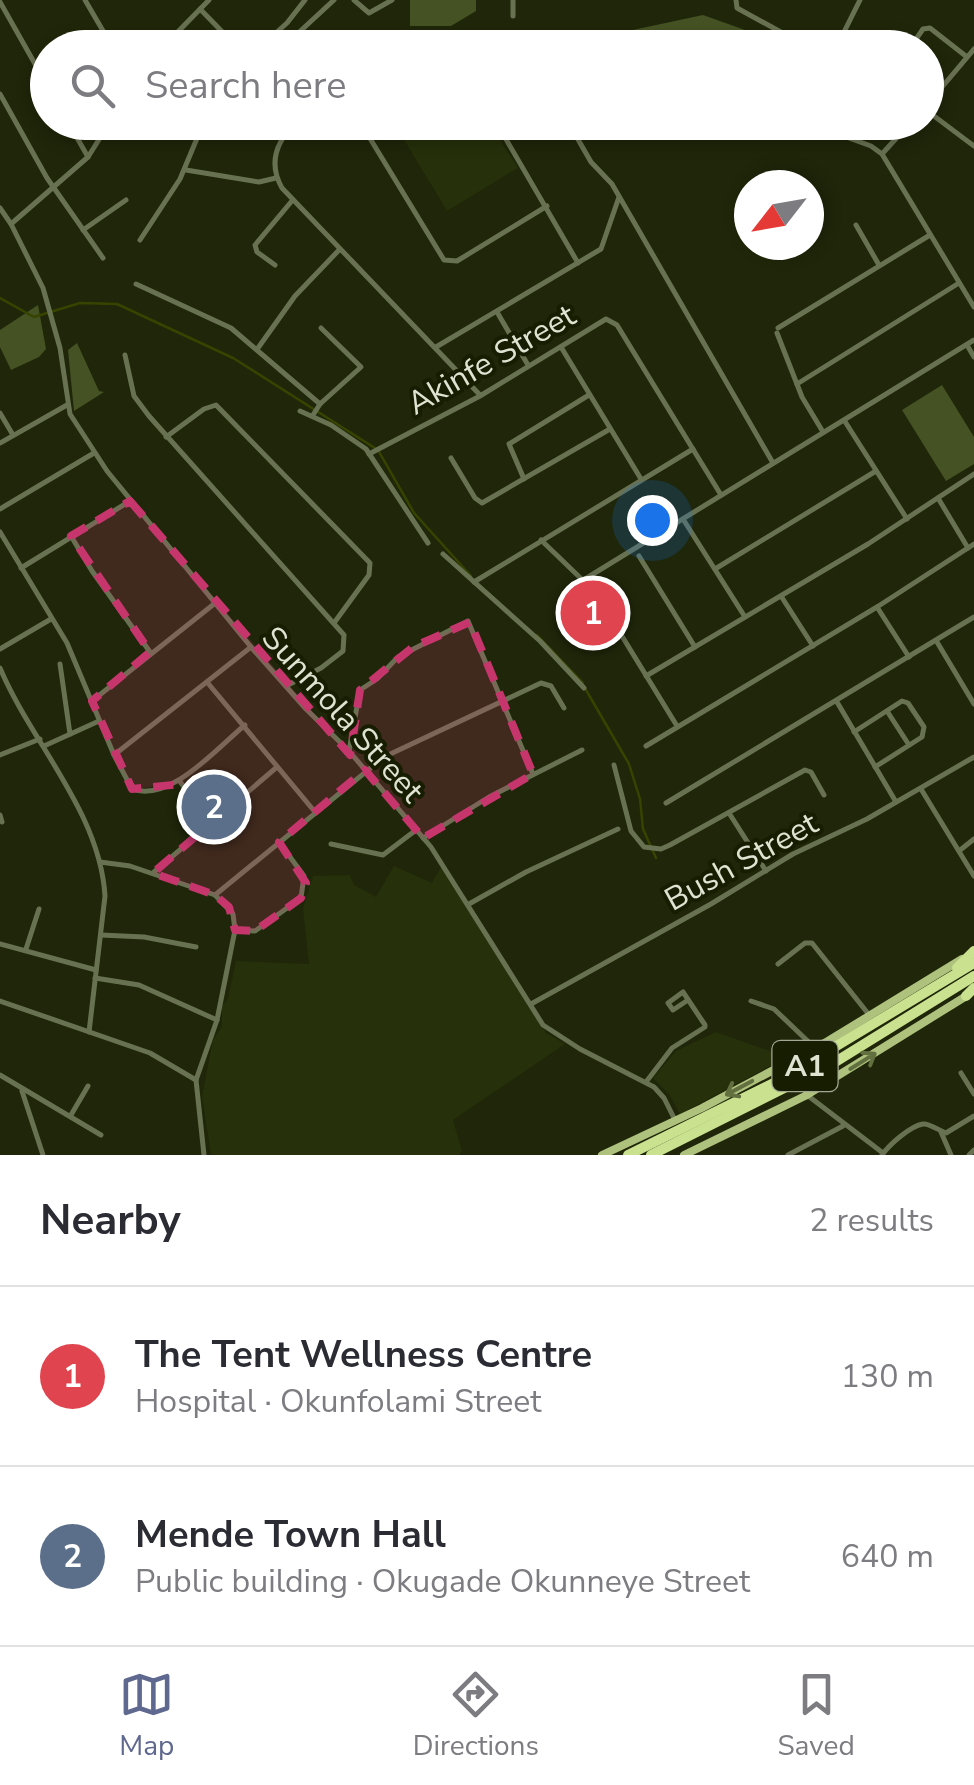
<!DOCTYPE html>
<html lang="en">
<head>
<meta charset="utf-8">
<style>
  body { margin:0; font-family:"Nunito Sans",sans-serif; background:#f7f7f7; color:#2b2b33 }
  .compass { position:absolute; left:734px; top:170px; width:90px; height:90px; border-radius:50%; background:#fff; box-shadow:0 5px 15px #0003; rotate:239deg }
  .you { position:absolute; left:652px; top:520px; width:35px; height:35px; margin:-25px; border:8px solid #fff; border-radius:50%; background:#1a73e8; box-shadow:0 0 0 15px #1a73e833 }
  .badge { display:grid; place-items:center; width:65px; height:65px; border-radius:50%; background:#5f688e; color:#fff; font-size:32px; font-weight:700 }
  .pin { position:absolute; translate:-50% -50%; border:5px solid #fff; box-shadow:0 2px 10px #0006 }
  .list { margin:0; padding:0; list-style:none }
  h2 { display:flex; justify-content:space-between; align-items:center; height:130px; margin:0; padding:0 40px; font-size:42px }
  h2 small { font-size:32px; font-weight:400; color:#7c7c81 }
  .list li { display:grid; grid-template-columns:65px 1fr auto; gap:30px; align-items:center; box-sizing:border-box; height:180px; padding:0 40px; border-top:2px solid #e1e1e2 }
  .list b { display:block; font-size:38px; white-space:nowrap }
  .list p { margin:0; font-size:32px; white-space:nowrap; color:#7c7c81 }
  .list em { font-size:32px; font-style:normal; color:#7c7c81 }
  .icon { flex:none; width:55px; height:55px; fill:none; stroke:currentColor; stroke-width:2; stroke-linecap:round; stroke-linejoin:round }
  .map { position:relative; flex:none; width:974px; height:1155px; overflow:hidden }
  .search { position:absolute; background:#fff; box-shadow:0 5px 15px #0003; left:30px; right:30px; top:30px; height:110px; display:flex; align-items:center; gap:25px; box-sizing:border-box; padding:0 35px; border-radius:55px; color:#7c7c81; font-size:38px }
  .sheet { height:490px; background:#fff }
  nav { display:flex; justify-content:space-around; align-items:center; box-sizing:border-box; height:140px; border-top:2px solid #e1e1e2; background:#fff; font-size:28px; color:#7c7c81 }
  nav a { display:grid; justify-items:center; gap:5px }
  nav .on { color:#5f688e }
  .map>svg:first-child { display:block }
  .built { fill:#26300a }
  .green { fill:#455223 }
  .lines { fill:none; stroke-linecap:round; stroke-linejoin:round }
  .stream { stroke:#364400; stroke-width:2.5 }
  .minor { stroke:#687252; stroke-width:5 }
  .primary { stroke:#aec27e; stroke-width:8 }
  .motorway { stroke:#cae28f; stroke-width:10 }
  .oneway { stroke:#627040 }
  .marked { fill:#c6366d; fill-opacity:0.2; stroke:#c6366d; stroke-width:8; stroke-dasharray:20 12; stroke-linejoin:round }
  .labels { text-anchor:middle; stroke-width:8; stroke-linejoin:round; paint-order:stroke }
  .shield { fill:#161d01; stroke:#a2a893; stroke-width:2.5 }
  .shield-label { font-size:30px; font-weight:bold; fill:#dee3d2 }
  .street-label { font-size:32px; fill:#dee3d2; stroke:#161d01 }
</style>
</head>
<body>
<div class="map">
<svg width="974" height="1155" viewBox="0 0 974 1155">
  <rect width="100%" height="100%" fill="#1f2609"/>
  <g class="built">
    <path d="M394,123H489L518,168L447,211Z"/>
    <path d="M442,865L546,1033L565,1044L453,1120L462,1151L459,1155H211L202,1096L213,1040L222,1026V1006L228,999L236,961L309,964L303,909L313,876L350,875L354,885L376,897L394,866L432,883Z"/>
    <path d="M716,1032L787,1057L680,1114L669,1094L653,1078L676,1051Z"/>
  </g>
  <g class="green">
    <path d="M410,0H476V11L451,26H410Z"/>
    <path d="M703,15L793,47L626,48L625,45L610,48L600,45V37Z"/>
    <path d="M38,305L46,349L39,357L11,370L0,347V330Z"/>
    <path d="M77,343L99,391L104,392L74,411L68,350Z"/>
    <path d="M942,385L974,437V464L946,481L902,410Z"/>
  </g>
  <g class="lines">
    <g class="stream">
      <path d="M0,298L34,317L80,303L117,304L233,358L378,450L414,513L471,576"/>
      <path d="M537,635L583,683"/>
      <path d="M586,690L629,764L640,799L643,829L656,858"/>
    </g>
    <g class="minor">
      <path d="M85,0L113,48"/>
      <path d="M354,0L369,13L392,0"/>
      <path d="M513,0V16"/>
      <path d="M736,0L737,8L810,48"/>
      <path d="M0,2L48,87"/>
      <path d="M200,9L238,48"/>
      <path d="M162,48L209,0"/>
      <path d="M259,48L287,23L305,0"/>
      <path d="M282,48L334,0"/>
      <path d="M836,48L860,0"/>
      <path d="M910,48L923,29L930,28L967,57"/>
      <path d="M0,94L47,178L103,258"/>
      <path d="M926,106L974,49"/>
      <path d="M926,110L974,146"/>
      <path d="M68,122L88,157"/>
      <path d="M110,122L88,157L11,224L43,288L60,348L70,414L107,471L251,647L306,709L349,751L431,847L543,1025L580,1049L654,1087L664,1098L675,1120"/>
      <path d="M297,122C276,141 268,163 282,188L480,395"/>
      <path d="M360,122L444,260L457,261L547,206"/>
      <path d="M496,122L578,263"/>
      <path d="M568,122L591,162L612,184L773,463"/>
      <path d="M805,122L871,146L882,154L974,307"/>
      <path d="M882,154L911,122"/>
      <path d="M186,170L259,182L276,178"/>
      <path d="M0,208L11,224"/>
      <path d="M856,225L879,265"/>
      <path d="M83,230L126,200"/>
      <path d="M140,240L180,179L198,136L209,122"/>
      <path d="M275,265L257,252L255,245L291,202"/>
      <path d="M136,284L231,328L320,404L313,415"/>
      <path d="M497,312L528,365"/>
      <path d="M778,328L930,235"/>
      <path d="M777,333L802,397L823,432"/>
      <path d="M967,345L974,357"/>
      <path d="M436,347L601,249L619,197"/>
      <path d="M561,347L641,479"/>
      <path d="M258,348L295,296L340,249"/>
      <path d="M125,355L134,396L149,416L344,635L343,651L321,668L286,686"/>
      <path d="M797,384L959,283"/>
      <path d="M320,404L361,367L321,328"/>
      <path d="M300,411L331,425L366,449L428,543"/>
      <path d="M0,413L13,435"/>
      <path d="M844,420L907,519"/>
      <path d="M166,437L204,409L216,405L370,563L369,575L334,623"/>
      <path d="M0,443L67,405"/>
      <path d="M369,454L480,396L606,319L617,325L721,495"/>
      <path d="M451,458L475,498L482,503L610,429"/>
      <path d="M524,479L509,444L589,395"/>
      <path d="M938,498L968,548"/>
      <path d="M0,509L94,453"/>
      <path d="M683,519L745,617"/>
      <path d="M0,532L67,643L114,755L132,789C170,803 217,748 245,725"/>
      <path d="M71,536L92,571L150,652"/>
      <path d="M541,540L595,592L677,726"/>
      <path d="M443,554L540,641L584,688"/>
      <path d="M639,556L695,647"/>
      <path d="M21,568L130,501"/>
      <path d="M715,569L876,471"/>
      <path d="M585,579L974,340"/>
      <path d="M474,582L693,449"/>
      <path d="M781,596L813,646"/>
      <path d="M877,607L909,657"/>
      <path d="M937,642L974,704"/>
      <path d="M0,649L51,619"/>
      <path d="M60,664L70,734"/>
      <path d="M0,668C31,742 100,812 105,896L89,1032"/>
      <path d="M646,676L868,544L974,474"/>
      <path d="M207,682L315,812"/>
      <path d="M92,701L214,604"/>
      <path d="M837,702L896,802"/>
      <path d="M887,711L909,745"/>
      <path d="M854,732L902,701L908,703L924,727L922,737L875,767"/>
      <path d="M44,746L99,721"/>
      <path d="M646,746L877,607L974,544"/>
      <path d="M349,751L360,690L377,679L398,657L468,621L533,774"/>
      <path d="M0,755L40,739"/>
      <path d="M114,755L251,647"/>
      <path d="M614,765L631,831L644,847L661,849L670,845L805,770L811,772L824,795"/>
      <path d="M179,780L210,824"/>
      <path d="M921,789L974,876"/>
      <path d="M666,803L974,617"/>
      <path d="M729,813L766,871"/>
      <path d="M0,815L2,822"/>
      <path d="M423,838L489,797L582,750"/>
      <path d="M331,844L383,855L416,830"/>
      <path d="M959,851L974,839"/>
      <path d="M100,862L130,866L215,895L233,914L235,930L217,1020L196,1080L204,1155"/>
      <path d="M154,872L277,767"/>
      <path d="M215,895L384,757L541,683L551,686L564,708"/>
      <path d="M469,904L526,872L618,829"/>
      <path d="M235,930L255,931L301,898L304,876L279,842"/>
      <path d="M101,935L144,937L196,947"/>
      <path d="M0,944L96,970"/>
      <path d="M26,949L39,909"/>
      <path d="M778,964L805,943H812L870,1016"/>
      <path d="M95,978L139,985L217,1020"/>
      <path d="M0,1001L150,1053L196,1080"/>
      <path d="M751,1001L774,1009L815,1048"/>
      <path d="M531,1004L711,904L793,854L867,819L974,757"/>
      <path d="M961,1073L974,1094"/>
      <path d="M0,1075L101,1135"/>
      <path d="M646,1082L672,1048L705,1027V1025L683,992L668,1003L673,1010L688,1000"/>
      <path d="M22,1091L43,1155"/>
      <path d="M807,1095L883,1153"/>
      <path d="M71,1115L88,1086"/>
      <path d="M941,1132L951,1155"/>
      <path d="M788,1155L843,1126"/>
      <path d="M882,1155C889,1145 910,1126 923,1124C929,1123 940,1131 946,1133L974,1116"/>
      <path d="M969,1155L974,1150"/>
    </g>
    <g class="primary">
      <path d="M602,1155L702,1108L828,1041L962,959"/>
      <path d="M684,1155L805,1096L968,995"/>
    </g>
    <g class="motorway">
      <path d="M957,968L974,951"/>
      <path d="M966,996L974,988"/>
      <path d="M628,1155L780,1080L974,963"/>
      <path d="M651,1155L832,1064L974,976"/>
    </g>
  </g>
  <defs><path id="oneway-shaft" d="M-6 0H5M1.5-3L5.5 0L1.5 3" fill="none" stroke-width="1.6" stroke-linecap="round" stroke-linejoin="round" transform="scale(2.5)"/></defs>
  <g class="oneway">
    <use href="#oneway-shaft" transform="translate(863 1061) rotate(-32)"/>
    <use href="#oneway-shaft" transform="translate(739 1088) rotate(152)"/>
  </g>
  <path class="marked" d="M130,501L350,755L360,690L413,647L470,622L533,774L423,838L365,770L279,842L306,883L301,898L255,931L235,930L229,907L215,895L153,873L210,824L182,784L132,789L92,701L150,652L71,536Z"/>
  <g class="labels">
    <rect class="shield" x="772.5" y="1041" width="65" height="50" rx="8"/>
    <g class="shield-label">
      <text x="805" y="1076">A1</text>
    </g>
    <g class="street-label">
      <text transform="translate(491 359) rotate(-30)" y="11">Akinfe Street</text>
      <text transform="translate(343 714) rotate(48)" y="11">Sunmola Street</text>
      <text transform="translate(741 861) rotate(-29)" y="11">Bush Street</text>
    </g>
  </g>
</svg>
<svg class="compass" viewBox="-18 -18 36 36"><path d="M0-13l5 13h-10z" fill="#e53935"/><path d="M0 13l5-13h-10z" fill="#7c7c81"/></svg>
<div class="you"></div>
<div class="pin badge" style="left:593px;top:613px;background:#e0444e">1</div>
<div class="pin badge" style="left:214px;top:807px;background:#5c6f8a">2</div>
<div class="search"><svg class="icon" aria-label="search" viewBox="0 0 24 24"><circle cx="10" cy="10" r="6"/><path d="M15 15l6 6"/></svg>Search here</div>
</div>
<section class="sheet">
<h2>Nearby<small>2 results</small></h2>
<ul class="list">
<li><span class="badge" style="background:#e0444e">1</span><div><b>The Tent Wellness Centre</b><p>Hospital · Okunfolami Street</p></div><em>130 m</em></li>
<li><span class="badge" style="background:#5c6f8a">2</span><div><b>Mende Town Hall</b><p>Public building · Okugade Okunneye Street</p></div><em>640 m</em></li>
</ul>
</section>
<nav>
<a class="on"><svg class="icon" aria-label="map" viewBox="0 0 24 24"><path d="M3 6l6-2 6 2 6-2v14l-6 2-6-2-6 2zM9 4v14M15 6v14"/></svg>Map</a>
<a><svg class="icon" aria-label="directions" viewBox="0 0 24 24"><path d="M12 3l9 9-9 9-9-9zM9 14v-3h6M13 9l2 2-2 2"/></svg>Directions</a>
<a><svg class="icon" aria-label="saved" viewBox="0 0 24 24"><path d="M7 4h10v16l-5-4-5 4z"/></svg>Saved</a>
</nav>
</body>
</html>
